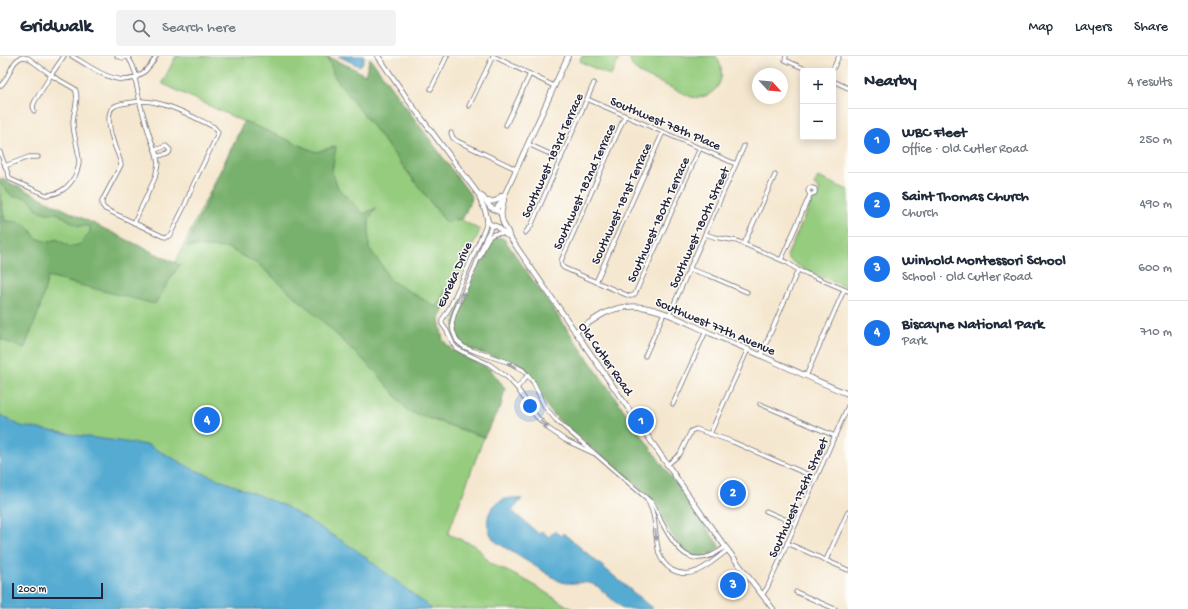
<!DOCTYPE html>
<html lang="en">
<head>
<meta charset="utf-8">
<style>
  body { margin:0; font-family:"Gochi Hand",sans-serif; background:#f2f2f3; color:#1f2937 }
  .controls { position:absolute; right:12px; top:12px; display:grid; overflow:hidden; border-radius:4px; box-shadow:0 2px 10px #0003 }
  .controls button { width:36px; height:36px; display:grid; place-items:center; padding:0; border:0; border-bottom:1px solid #e0e1e3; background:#fff; color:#1f2937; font:20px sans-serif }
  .compass { position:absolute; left:752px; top:12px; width:36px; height:36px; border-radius:50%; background:#fff; box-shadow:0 2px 10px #0003; rotate:116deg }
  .scale { position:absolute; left:12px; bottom:10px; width:91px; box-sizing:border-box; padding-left:4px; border:2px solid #22223b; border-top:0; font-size:11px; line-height:14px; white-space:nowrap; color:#22223b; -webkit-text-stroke:3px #fdfcf7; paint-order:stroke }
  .you { position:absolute; left:530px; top:350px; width:14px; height:14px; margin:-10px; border:3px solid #fff; border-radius:50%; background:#1a73e8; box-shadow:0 0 0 6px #1a73e833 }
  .badge { display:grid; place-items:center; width:26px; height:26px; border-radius:50%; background:#1a73e8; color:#fff; font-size:13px; font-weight:700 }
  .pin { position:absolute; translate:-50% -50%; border:2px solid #fff; box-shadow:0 1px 4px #0006 }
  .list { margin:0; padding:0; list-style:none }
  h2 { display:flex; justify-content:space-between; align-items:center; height:52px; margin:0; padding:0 16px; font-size:17px }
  h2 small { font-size:13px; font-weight:400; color:#747a83 }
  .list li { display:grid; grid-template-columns:26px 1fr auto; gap:12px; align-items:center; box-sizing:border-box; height:64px; padding:0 16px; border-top:1px solid #e0e1e3 }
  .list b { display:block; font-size:15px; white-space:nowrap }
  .list p { margin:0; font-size:13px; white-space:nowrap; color:#747a83 }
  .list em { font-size:13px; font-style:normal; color:#747a83 }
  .icon { flex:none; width:22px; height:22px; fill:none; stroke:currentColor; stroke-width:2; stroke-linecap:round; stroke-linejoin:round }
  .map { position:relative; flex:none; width:848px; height:553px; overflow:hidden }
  header { display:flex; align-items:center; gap:24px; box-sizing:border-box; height:56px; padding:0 20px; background:#fff; border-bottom:1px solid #e0e1e3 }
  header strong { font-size:19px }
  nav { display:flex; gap:22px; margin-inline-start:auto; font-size:14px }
  .search { width:280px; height:36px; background:#f2f2f3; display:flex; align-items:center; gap:10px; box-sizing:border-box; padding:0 14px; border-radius:4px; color:#747a83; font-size:15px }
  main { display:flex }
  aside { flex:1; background:#fff }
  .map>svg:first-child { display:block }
  .green { fill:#95cc7e; stroke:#5c775c }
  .forest { fill:#78b06d; stroke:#4d6954 }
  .water { fill:#55abd2; stroke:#3c6686 }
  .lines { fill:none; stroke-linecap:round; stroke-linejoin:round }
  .street-casing { stroke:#6c676f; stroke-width:5 }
  .secondary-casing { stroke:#6c676f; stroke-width:6 }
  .street { stroke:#fff; stroke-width:3.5 }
  .secondary { stroke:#fff; stroke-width:4.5 }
  .oneway { fill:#9c9ca7 }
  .labels { text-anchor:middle; stroke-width:3; stroke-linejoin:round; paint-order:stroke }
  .street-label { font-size:13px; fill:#22223b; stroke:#fdfcf7 }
</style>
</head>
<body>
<header>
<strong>Gridwalk</strong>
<div class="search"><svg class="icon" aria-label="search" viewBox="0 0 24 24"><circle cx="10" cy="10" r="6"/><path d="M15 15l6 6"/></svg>Search here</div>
<nav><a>Map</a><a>Layers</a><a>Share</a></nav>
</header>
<main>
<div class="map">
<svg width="848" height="553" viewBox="0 0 848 553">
  <rect width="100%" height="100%" fill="#fdfcf7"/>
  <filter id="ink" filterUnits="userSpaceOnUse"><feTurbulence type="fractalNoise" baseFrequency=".025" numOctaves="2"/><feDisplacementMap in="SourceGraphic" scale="8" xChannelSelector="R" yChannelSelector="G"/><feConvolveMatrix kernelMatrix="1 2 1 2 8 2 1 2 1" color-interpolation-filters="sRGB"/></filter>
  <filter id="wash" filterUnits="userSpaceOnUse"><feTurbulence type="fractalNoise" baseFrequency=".012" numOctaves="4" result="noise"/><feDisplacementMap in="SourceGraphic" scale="16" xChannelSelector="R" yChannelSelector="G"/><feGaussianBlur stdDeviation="0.9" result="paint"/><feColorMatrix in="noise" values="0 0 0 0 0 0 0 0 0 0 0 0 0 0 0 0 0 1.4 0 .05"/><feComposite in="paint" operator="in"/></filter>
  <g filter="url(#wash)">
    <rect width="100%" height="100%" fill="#f5e7cf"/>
    <g class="green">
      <path d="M176,0L328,1L331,9L346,35L446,166L460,163L480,174L459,221L454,222L436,251L431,248L415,358L484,381L448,478L476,490L490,507L529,526L572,553H0V126L175,207L244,66L163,28L162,27Z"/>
      <path d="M582,0H620L611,20L581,6L580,4Z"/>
      <path d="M629,0H716C730,20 716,45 691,41L639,17L632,10Z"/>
      <path d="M818,121L848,134V232C835,226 792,211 787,200L813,142L817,141L819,137V133L814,129Z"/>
    </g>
    <g class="forest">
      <path d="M328,1L353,12L365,19L370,2L472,141L463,162L446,166L334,20Z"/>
      <path d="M244,65L316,96L336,90L332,116L338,132L364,158L376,152L369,163V192L381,208L390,224L436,251L454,222L459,221L439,263L443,284L452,294L490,313L505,332L501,350L484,381L408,355L378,318L318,261L258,208L228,192L187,190Z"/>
      <path d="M0,122L179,209L155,248L48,221L39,255L24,293L0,283V139L5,165C24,166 26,166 36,182L49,186L57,183L70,191L81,188L90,176V170H78L57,157H46L37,154C32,144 25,139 13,141C8,137 6,132 0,128Z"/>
      <path d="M499,181L504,183L720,491C717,493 714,497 710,498C682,512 669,471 659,454C657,450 654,447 652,443L560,365L549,354L534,324L521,310L512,306L468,293C453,282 452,273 457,257L488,189L493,182Z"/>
    </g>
    <g class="water">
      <path d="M338,0H364C365,3 362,9 359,10Z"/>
      <path d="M0,359L21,370L95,382L148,389L193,413L285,450L355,493L432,553H0Z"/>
      <path d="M514,442L522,443L512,455L539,478L542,475L549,481L554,475L561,480L563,477L653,553H623L597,530C582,522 573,531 559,525L496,486C479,468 489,442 514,442Z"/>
    </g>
  </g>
  <g filter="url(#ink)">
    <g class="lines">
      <g class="street-casing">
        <g id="street">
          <path d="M72,0C102,18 133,43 156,0"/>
          <path d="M117,0L123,2L129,0"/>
          <path d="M493,0L554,30"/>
          <path d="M786,0L785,4L810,15"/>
          <path d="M128,1L132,8L137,21"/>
          <path d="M832,15L839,0"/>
          <path d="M833,25L848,32"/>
          <path d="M0,30C10,23 11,3 23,1L28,2L54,21L75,33C80,42 73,56 73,66C73,80 79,92 79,106C79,111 77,115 75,120C68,132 60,138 46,139L10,123L0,96"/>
          <path d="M431,33L447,0"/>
          <path d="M587,43L736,108"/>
          <path d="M142,45C168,46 191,60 214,71L218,76L216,82L194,127L184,151L171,177C169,181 166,182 162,180L105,153L102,149V145L121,109C120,101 116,95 114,88C111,80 104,55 115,50C120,47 136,46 142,45Z"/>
          <path d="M469,50L493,0"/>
          <path d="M34,55L33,50L35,45L51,19L64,0"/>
          <path d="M625,60L561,205L562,210L564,212L629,240H632L635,238L700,92"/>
          <path d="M506,69L530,18"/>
          <path d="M451,77L453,82L457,85L516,113"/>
          <path d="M528,88L561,103"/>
          <path d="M155,94L166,90L170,94C169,100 162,99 157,100"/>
          <path d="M5,110L29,101H38"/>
          <path d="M487,164L485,172L468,211L450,251L442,264V268L447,275L453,288L456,292L463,296L489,308L508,322L517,332L536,360L549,373L565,384L593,397"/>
          <path d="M134,167L155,122L158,108L156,97L150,81L141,51L135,22"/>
          <path d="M493,169L486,181L475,211L455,256L452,267L453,275L457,285L464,291L474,295L510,307L523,314L533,326L545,351L556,364L651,446C656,452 658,458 661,465C676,494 692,517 725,491"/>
          <path d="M525,177L531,170L594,27"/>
          <path d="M705,178L714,181L737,185L788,207L798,214L848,235"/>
          <path d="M744,188L775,119"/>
          <path d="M480,201C486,187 487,174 505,178"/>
          <path d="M781,204L810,139L815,137V133L813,132H809L808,135L810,139"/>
          <path d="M689,213L710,220L747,236"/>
          <path d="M596,226L663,76"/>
          <path d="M669,259L744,90"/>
          <path d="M761,299L798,214"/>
          <path d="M645,300L664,257"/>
          <path d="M806,320L844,234"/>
          <path d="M517,332L528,319"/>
          <path d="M673,348L706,275"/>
          <path d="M760,348L835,380"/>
          <path d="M710,378L748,293"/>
          <path d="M667,409L680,398L691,375L696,373L733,386L816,422"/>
          <path d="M647,443C650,449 653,456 654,463C656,474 656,486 659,497C661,504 666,510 672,514C693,525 710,507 725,496L727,493"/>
          <path d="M766,455L796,468"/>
          <path d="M787,487L848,514"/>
          <path d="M826,504L848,456"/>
          <path d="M796,536L835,553"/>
          <path d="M762,539L767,532L779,506L848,350"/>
        </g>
      </g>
      <g class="secondary-casing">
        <g id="secondary">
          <path d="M378,0L408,44L479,139L483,141L490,151L501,157L503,167L508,176L509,180L705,463L727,493L773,553"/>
          <path d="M479,139L480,143L485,154L488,166L490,168L498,171L506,179L509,180"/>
          <path d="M486,145C492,146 498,146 501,140"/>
          <path d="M495,154L501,147L505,138L568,0"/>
          <path d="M501,159L504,143"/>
          <path d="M575,276C592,266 605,253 626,251C653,247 687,267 712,278C757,297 802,319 848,338"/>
        </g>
      </g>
      <use href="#street" class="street"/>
      <use href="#secondary" class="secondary"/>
    </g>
    <defs><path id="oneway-solid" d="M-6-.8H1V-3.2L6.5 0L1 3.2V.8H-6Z"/></defs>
    <g class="oneway">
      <use href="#oneway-solid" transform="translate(462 241) rotate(-66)"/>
      <use href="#oneway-solid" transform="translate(512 309) rotate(-154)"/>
      <use href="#oneway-solid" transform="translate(544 368) rotate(44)"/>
      <use href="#oneway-solid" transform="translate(656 479) rotate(83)"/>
    </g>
  </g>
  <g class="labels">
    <g class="street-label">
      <text transform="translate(666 66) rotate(23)" y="5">Southwest 78th Place</text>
      <text transform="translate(551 99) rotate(-66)" y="5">Southwest 183rd Terrace</text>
      <text transform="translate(583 130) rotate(-66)" y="5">Southwest 182nd Terrace</text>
      <text transform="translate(620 147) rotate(-66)" y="5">Southwest 181st Terrace</text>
      <text transform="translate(657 163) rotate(-66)" y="5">Southwest 180th Terrace</text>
      <text transform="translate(698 171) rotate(-66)" y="5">Southwest 180th Street</text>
      <text transform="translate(453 218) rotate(-66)" y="5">Eureka Drive</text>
      <text transform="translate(716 269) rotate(23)" y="5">Southwest 77th Avenue</text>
      <text transform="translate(607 302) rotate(55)" y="5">Old Cutler Road</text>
      <text transform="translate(797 441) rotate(-66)" y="5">Southwest 176th Street</text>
    </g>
  </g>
</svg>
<div class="controls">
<button>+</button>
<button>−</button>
</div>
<svg class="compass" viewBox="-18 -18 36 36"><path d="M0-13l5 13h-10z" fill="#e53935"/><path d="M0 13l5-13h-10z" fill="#747a83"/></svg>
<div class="scale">200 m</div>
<div class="you"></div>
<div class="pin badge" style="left:641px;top:365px">1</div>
<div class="pin badge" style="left:733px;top:437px">2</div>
<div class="pin badge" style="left:733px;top:529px">3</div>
<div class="pin badge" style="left:207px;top:364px">4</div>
</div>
<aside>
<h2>Nearby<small>4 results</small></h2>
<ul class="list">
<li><span class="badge">1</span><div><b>WBC Fleet</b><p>Office · Old Cutler Road</p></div><em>250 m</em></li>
<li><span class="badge">2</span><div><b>Saint Thomas Church</b><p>Church</p></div><em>490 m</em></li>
<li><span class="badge">3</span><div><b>Winhold Montessori School</b><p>School · Old Cutler Road</p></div><em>600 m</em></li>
<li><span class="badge">4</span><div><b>Biscayne National Park</b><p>Park</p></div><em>710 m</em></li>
</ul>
</aside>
</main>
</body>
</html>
